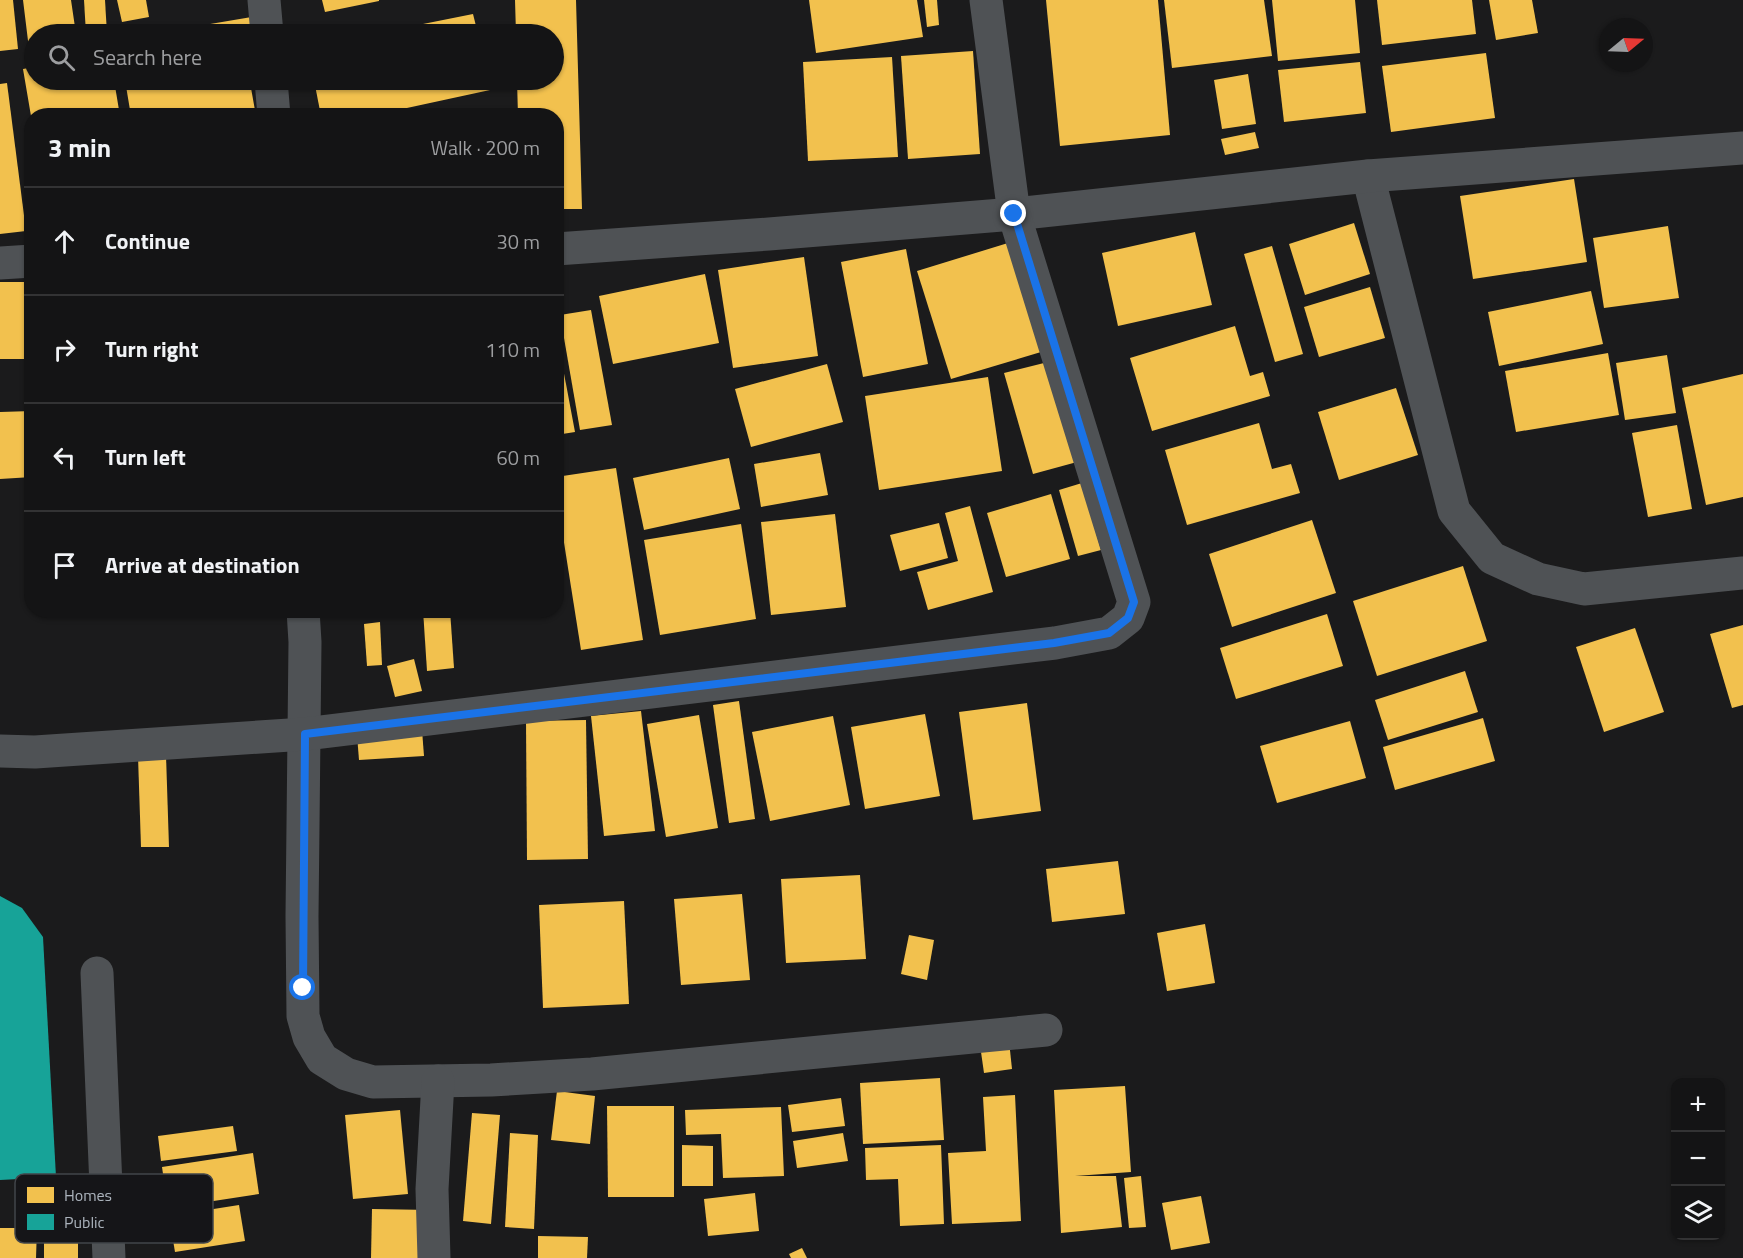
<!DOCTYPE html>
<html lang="en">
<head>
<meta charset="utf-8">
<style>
  body { margin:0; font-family:"Titillium Web",sans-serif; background:#212122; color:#f1f3f6 }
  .controls { position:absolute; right:18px; bottom:18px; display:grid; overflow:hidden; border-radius:12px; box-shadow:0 2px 4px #0004 }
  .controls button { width:54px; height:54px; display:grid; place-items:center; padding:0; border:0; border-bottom:2px solid #333334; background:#141415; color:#f1f3f6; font:30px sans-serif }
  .compass { position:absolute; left:1599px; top:18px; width:54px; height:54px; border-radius:50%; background:#141415; box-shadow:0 2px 4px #0004; rotate:71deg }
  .stop { position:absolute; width:18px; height:18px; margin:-14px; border:4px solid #1a73e8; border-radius:50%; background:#fff }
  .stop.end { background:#1a73e8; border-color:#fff; box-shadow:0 2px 6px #0008 }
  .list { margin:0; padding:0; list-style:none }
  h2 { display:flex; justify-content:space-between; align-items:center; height:78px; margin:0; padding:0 24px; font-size:26px }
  h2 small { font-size:20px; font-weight:400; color:#9d9ea0 }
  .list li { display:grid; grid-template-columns:39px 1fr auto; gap:18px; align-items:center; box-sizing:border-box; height:108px; padding:0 24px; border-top:2px solid #333334 }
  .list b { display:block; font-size:22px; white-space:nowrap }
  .list em { font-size:20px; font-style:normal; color:#9d9ea0 }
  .icon { flex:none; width:33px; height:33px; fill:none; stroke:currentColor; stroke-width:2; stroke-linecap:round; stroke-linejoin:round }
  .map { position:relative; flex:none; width:1743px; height:1258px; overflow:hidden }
  .search { position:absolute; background:#141415; box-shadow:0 2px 4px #0004; left:24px; top:24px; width:540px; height:66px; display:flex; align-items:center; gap:15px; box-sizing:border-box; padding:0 21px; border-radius:33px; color:#9d9ea0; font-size:22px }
  .panel { position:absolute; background:#141415; box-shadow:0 2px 4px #0004; left:24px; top:108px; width:540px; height:510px; border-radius:24px }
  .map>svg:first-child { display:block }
  .homes { fill:#f2c14e }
  .public { fill:#17a398 }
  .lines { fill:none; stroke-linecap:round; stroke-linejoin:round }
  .minor { stroke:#4f5255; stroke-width:33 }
  .route { stroke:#1a73e8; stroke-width:8 }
  .key { fill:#151518; stroke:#42454a; stroke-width:1.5 }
  .key-label { font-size:16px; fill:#acb4bd }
</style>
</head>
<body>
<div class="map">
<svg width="1743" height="1258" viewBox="0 0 1743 1258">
  <rect width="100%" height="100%" fill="#1b1b1c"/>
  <g class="homes">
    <path d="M0,0H13L18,49L0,51Z"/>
    <path d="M23,0H71L76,34H34V56L30,57Z"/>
    <path d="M84,0H105L107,34H86Z"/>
    <path d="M117,0H146L149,17L122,22Z"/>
    <path d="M322,0H379V1L325,12Z"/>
    <path d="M515,0H576L582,209H556V116H518L517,80H554V34H516Z"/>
    <path d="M809,0H917L923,37L816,53Z"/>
    <path d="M924,0H937L939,25L927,27Z"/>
    <path d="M1046,0H1158L1170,135L1060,146Z"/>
    <path d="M1164,0H1264L1272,56L1172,68Z"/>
    <path d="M1272,0H1355L1360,53L1278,61Z"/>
    <path d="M1377,0H1472L1476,34L1382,45Z"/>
    <path d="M1489,0H1532L1538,33L1496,40Z"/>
    <path d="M473,14L478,34H378V33Z"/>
    <path d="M258,16L261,34H157V33Z"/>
    <path d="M973,51L980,154L908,159L901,56Z"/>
    <path d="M1486,53L1495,118L1391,132L1382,66Z"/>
    <path d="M892,57L898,157L808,161L803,62Z"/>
    <path d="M1360,62L1366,113L1284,122L1278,70Z"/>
    <path d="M34,67V80H114L120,116H31L23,69Z"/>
    <path d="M1248,74L1256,124L1222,129L1214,80Z"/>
    <path d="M125,80H268L269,85L251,88L256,116H131Z"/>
    <path d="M314,80H488L490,90L370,116H321Z"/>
    <path d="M7,83L26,231L0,234V84Z"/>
    <path d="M1255,132L1259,148L1225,155L1221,139Z"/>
    <path d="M1574,179L1587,262L1473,279L1460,196Z"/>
    <path d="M1354,223L1370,274L1305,295L1289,244Z"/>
    <path d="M1668,226L1679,298L1604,308L1593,238Z"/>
    <path d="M1195,232L1212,305L1118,326L1102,253Z"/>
    <path d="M1008,243L1041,352L951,379L917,271Z"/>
    <path d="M1272,246L1303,354L1275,362L1244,254Z"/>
    <path d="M906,249L928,364L863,377L841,262Z"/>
    <path d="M804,257L818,356L733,368L718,270Z"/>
    <path d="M705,274L719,343L613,364L599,296Z"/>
    <rect x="0" y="282" width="32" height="77"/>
    <path d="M1370,287L1385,338L1319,357L1304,307Z"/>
    <path d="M1591,291L1603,344L1499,366L1488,312Z"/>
    <path d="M591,310L612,425L580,430L560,315Z"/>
    <path d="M1235,326L1250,376L1263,372L1270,396L1152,431L1130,358Z"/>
    <path d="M556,331L575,432L556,435Z"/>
    <path d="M1608,353L1619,415L1516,432L1505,371Z"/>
    <path d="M1667,355L1676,413L1625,420L1616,363Z"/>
    <path d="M1048,362L1077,462L1033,474L1004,373Z"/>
    <path d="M827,364L843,422L751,447L735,389Z"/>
    <path d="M1743,374V497L1706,505L1682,388Z"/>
    <path d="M988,377L1002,471L879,490L865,396Z"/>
    <path d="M1396,388L1418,455L1339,480L1318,412Z"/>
    <path d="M32,411V477L0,479V412Z"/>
    <path d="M1259,423L1272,469L1291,464L1300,493L1187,525L1165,450Z"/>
    <path d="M1677,425L1692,509L1648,517L1632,433Z"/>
    <path d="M820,453L828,495L761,507L754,464Z"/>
    <path d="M729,458L740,509L644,530L633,478Z"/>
    <path d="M616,468L643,640L581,650L556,492V477Z"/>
    <path d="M1082,483L1101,550L1078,556L1059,490Z"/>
    <path d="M1051,494L1070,559L1006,577L987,513Z"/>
    <path d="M970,506L993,592L928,610L917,572L958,561L945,513Z"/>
    <path d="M835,514L846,607L771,615L761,522Z"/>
    <path d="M1312,520L1336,593L1232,627L1209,554Z"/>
    <path d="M939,523L948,558L900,571L890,535Z"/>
    <path d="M741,524L756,619L660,635L644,540Z"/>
    <path d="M1463,566L1487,641L1377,676L1353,601Z"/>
    <path d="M361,610H391V611L363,618Z"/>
    <path d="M423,610H450L454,668L427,671Z"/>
    <path d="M1327,614L1343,666L1236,699L1220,648Z"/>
    <path d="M380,622L382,665L367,666L364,624Z"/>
    <path d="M1743,625V705L1732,708L1710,634Z"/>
    <path d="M1635,628L1664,712L1604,732L1576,647Z"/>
    <path d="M414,659L422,691L395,697L387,666Z"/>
    <path d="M1465,671L1478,712L1388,740L1375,700Z"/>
    <path d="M739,701L755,819L729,823L713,705Z"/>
    <path d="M1027,703L1041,811L973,820L959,712Z"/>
    <path d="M641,711L655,831L604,836L591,716Z"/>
    <path d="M925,714L940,796L865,809L851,727Z"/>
    <path d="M699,715L718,828L666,837L647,724Z"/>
    <path d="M833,716L850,805L770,821L752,732Z"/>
    <path d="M1483,718L1495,761L1395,790L1383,747Z"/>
    <path d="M586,720L588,859L527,860L526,721Z"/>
    <path d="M1350,721L1366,778L1277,803L1260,746Z"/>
    <path d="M422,730L424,756L359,760L357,735Z"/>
    <path d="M166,755L169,847H141L138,756Z"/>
    <path d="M1118,861L1125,914L1052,922L1046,869Z"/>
    <path d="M860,875L866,959L786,963L781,879Z"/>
    <path d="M742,894L750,980L681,985L674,899Z"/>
    <path d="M624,901L629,1004L543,1008L539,905Z"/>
    <path d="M1205,924L1215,983L1167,991L1157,933Z"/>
    <path d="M909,935L934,940L927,980L901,974Z"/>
    <path d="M1009,1041L1012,1069L984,1073L980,1045Z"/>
    <path d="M940,1078L944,1140L863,1144L860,1083Z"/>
    <path d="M1125,1086L1131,1172L1075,1176H1116L1122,1227L1061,1233L1054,1090Z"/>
    <path d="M557,1091L595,1096L590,1144L551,1140Z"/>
    <path d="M1015,1095L1021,1221L952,1224L948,1153L986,1151L983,1097Z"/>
    <path d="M841,1098L845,1126L792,1132L788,1105Z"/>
    <path d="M607,1106H674V1197H608Z"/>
    <path d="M781,1107L784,1176L723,1178L721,1134L686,1135L685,1110Z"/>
    <path d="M400,1110L408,1194L353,1199L345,1115Z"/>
    <path d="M472,1113L500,1115L491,1224L463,1221Z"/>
    <path d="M233,1126L237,1151L161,1161L158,1136Z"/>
    <path d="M510,1133L538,1135L534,1229L505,1227Z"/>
    <path d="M843,1133L848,1161L797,1168L793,1141Z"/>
    <path d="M682,1145L713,1146V1186H682Z"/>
    <path d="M941,1145L944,1224L900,1226L898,1179L866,1180L865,1148Z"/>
    <path d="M253,1153L259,1194L168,1208L162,1167Z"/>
    <path d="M1141,1176L1146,1227L1129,1228L1124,1178Z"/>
    <path d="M755,1193L759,1231L708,1236L704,1199Z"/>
    <path d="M1201,1196L1210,1243L1171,1250L1162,1203Z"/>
    <path d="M239,1205L245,1241L175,1252L169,1216Z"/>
    <path d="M372,1209L431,1210V1258H371Z"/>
    <rect x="44" y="1226" width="34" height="32"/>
    <path d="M0,1228H37L36,1258H0Z"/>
    <path d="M538,1236L588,1237L587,1258H538Z"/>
    <path d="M802,1248L807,1258H791L789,1254Z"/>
  </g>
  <path class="public" d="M0,896L22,908L43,937L56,1177L0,1180Z"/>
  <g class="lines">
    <g class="minor">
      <path d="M264,0L267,34"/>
      <path d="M271,80L274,116"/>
      <path d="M1368,176L1454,511L1492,558L1538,579L1584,589L1743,573"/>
      <path d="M556,249L769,234L1014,214L1368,176L1743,148"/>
      <path d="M0,263L32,261"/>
      <path d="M303,610L305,642L302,916L303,1016L309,1037L322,1059L346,1074L373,1082L491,1080L592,1074L1046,1030"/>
      <path d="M0,751L35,752L305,734L1055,643L1109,633L1128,618L1134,602L1014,214L986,0"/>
      <path d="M97,973L109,1258"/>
      <path d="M434,1258L432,1189L438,1081"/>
    </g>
  </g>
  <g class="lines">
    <path class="route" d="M303,988L305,734L1054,643L1109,633L1128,618L1134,602L1014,214"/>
  </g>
  <rect x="15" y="1174" width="198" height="69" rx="9" class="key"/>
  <rect x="27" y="1187" width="27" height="16" fill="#f2c14e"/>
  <rect x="27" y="1214" width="27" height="16" fill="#17a398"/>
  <g class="key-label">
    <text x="64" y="1201">Homes</text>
    <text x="64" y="1228">Public</text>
  </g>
</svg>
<div class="controls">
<button>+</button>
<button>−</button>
<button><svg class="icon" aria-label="layers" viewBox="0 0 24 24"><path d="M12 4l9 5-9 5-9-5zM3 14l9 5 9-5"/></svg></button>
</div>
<svg class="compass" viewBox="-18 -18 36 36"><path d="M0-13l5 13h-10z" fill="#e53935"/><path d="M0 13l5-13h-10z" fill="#9d9ea0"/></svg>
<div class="stop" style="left:303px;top:988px"></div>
<div class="stop end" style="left:1014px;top:214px"></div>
<div class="search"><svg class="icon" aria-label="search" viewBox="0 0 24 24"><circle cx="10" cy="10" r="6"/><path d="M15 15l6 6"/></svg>Search here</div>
<section class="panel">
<h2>3 min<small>Walk · 200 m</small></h2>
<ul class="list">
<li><svg class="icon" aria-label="ahead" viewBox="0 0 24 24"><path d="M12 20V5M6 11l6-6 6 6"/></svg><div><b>Continue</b></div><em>30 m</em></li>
<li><svg class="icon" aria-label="right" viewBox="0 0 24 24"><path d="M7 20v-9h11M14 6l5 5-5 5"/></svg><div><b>Turn right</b></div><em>110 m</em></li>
<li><svg class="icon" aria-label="left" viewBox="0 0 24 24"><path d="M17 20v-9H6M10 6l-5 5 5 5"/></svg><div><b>Turn left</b></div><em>60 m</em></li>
<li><svg class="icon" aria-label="arrive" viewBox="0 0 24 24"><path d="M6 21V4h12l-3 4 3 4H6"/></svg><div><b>Arrive at destination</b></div></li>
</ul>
</section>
</div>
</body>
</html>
